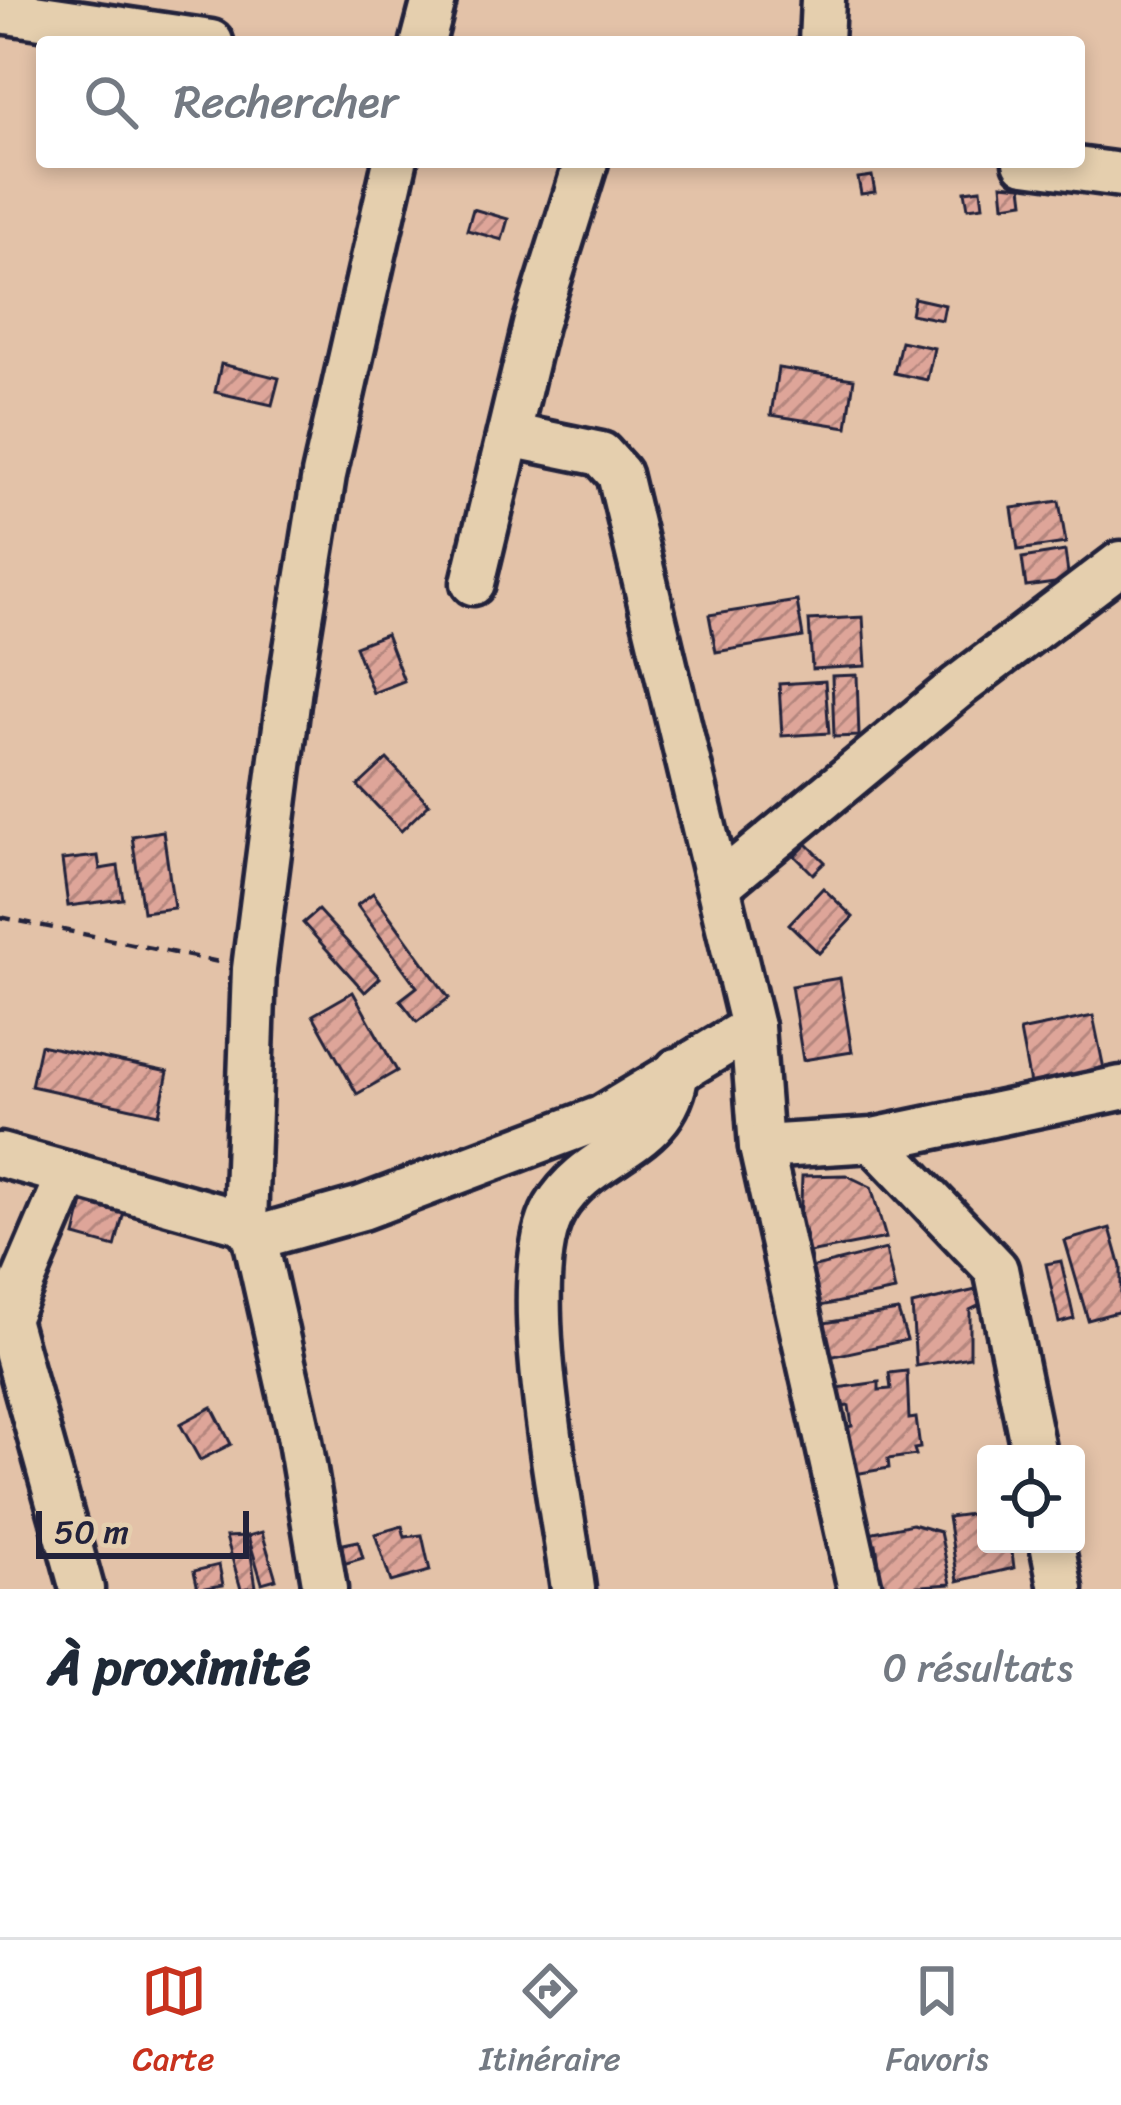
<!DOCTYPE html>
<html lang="fr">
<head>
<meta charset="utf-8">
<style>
  body { margin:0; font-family:Sriracha,sans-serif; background:#f6f6f7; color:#1f2937 }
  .controls { position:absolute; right:36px; bottom:36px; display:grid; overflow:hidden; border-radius:12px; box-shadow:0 6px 18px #0003 }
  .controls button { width:108px; height:108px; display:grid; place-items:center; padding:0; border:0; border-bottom:3px solid #e0e1e3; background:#fff; color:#1f2937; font:60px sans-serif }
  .scale { position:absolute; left:36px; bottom:30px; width:213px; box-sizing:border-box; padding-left:12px; border:6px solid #22223b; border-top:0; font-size:33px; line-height:42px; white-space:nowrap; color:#22223b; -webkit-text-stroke:9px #e5cfae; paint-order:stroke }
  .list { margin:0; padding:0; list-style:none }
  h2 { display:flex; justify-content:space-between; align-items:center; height:156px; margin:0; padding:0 48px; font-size:51px }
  h2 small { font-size:39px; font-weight:400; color:#747a83 }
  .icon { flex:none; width:66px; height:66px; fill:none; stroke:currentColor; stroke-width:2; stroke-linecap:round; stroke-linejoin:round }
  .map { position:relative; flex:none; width:1121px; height:1589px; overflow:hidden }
  .search { position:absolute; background:#fff; box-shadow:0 6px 18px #0003; left:36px; right:36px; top:36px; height:132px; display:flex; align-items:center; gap:30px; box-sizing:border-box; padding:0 42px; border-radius:12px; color:#747a83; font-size:45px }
  .sheet { height:348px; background:#fff }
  nav { display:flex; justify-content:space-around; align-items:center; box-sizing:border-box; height:168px; border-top:3px solid #e0e1e3; background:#fff; font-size:33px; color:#747a83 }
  nav a { display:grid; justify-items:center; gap:6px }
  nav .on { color:#c8321e }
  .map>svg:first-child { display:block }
  .building { fill:url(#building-hatch); stroke:#22223b; stroke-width:3 }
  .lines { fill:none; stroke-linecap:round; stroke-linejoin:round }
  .minor-casing { stroke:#22223b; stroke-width:51 }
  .path { stroke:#22223b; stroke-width:4.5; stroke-dasharray:12 9; stroke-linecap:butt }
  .minor { stroke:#e5cfae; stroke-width:42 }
</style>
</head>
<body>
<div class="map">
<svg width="1121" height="1589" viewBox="0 0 1121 1589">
  <defs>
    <pattern id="building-hatch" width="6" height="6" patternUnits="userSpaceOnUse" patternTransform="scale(3)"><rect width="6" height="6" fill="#dea599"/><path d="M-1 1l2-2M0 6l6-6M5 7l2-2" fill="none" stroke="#b4867e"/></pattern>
  </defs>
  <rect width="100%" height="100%" fill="#e3c2a8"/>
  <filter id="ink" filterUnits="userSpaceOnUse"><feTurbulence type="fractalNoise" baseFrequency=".00833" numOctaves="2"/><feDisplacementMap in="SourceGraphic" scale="24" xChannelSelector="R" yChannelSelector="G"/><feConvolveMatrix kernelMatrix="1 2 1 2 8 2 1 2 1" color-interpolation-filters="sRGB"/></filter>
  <g filter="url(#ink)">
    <g class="building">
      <path d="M872,176L875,192L861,194L858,178Z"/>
      <path d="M1002,184L1022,186L1024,202L1004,205Z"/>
      <path d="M981,189L983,206L968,208L965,191Z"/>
      <path d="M473,209L508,219L502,240L467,230Z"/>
      <path d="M914,298L945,305L942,320L911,314Z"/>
      <path d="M901,341L934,348L927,380L894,373Z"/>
      <path d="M221,364L279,378L272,405L215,392Z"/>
      <path d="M778,368L854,379L847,427L771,415Z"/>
      <path d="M1059,501L1066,543L1018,550L1012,508Z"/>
      <path d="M1065,551L1069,581L1026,587L1022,558Z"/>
      <path d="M797,601L803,637L716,652L709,615Z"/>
      <path d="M863,617L866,666L812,669L809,620Z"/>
      <path d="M386,634L404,681L373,693L355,646Z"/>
      <path d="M857,675L859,736L834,737L832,676Z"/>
      <path d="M825,681L829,733L782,736L779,684Z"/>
      <path d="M387,759L429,804L401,831L358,786Z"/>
      <path d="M163,831L174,908L143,912L132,836Z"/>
      <path d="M807,844L825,862L813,874L795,856Z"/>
      <path d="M98,856L100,869L118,866L123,899L68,906L62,860Z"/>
      <path d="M823,888L853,917L819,953L789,924Z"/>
      <path d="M373,893L449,998L417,1022L400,1000L417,987L357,905Z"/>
      <path d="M318,910L380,978L365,992L303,923Z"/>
      <path d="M840,978L852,1052L803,1060L791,986Z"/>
      <path d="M353,992L397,1071L357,1094L313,1015Z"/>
      <path d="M1093,1016L1104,1069L1030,1084L1020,1031Z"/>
      <path d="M40,1045L168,1072L159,1114L31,1086Z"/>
      <path d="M846,1175L871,1187L886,1238L799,1255L802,1176Z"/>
      <path d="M84,1198L125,1208L115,1247L75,1236Z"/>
      <path d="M1110,1228L1121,1267V1311L1088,1320L1065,1241Z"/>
      <path d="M886,1249L895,1291L815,1307L807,1269Z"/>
      <path d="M1061,1261L1074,1319L1059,1323L1046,1264Z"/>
      <path d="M980,1289L986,1302L970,1310V1357L916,1366L912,1305Z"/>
      <path d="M898,1311L907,1340L825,1358L818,1324Z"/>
      <path d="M907,1371L909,1419L916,1418L920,1448L914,1449L916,1455L888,1459L889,1468L849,1475L842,1428L852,1426L849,1406L833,1408L830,1389L879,1382V1390L891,1389L889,1373Z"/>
      <path d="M212,1407L231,1444L200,1460L180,1424Z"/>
      <path d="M986,1512V1544H1011L1014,1568L958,1581L948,1517Z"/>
      <path d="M912,1524L940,1532L951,1584L877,1589L872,1573L880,1571L876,1544L862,1546L860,1535Z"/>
      <path d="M402,1526L405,1537L422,1535L430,1571L391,1582L375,1534Z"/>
      <path d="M262,1532L276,1579L262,1583L248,1536Z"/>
      <path d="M248,1536L256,1587L241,1589L226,1537Z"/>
      <path d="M358,1541L363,1558L340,1565L334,1546Z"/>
      <path d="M219,1565L223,1585L198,1589L194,1571Z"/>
    </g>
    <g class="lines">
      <g class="minor-casing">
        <g id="minor">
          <path d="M0,11L211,42"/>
          <path d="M423,42L434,0"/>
          <path d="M821,42L823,0"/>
          <path d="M1025,162L1121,175"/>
          <path d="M509,435L601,454L619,474L752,1027L761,1147L860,1589"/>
          <path d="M473,583L535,325L586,162"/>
          <path d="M719,885L959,686L1121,563"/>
          <path d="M873,1140L996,1269L1034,1454"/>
          <path d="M761,1147L873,1140L1121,1088"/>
          <path d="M0,1155L245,1223"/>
          <path d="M69,1174L7,1319L82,1589"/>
          <path d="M255,1238L362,1208L601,1118L752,1027"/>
          <path d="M1052,1544L1061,1589"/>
          <path d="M325,1589L298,1429L255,1238L245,1223L254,969L291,680L324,475L395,162"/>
          <path d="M573,1589C562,1503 514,1277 555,1208C591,1147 668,1149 677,1070"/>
        </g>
      </g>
      <path class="path" d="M0,917L219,962"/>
      <use href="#minor" class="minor"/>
    </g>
  </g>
</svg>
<div class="controls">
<button><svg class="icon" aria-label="locate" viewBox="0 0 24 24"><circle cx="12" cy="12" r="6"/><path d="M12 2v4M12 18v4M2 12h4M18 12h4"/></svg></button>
</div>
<div class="scale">50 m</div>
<div class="search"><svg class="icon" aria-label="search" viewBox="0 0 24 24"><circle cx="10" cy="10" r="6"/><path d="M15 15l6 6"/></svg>Rechercher</div>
</div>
<section class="sheet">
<h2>À proximité<small>0 résultats</small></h2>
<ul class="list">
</ul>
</section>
<nav>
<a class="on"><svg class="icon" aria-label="map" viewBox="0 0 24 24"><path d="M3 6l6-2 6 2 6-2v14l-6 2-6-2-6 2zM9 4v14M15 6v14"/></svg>Carte</a>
<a><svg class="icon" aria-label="directions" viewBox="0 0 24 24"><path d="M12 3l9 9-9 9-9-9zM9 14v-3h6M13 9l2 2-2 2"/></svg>Itinéraire</a>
<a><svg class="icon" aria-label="saved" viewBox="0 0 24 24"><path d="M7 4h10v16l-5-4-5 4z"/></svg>Favoris</a>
</nav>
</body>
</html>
